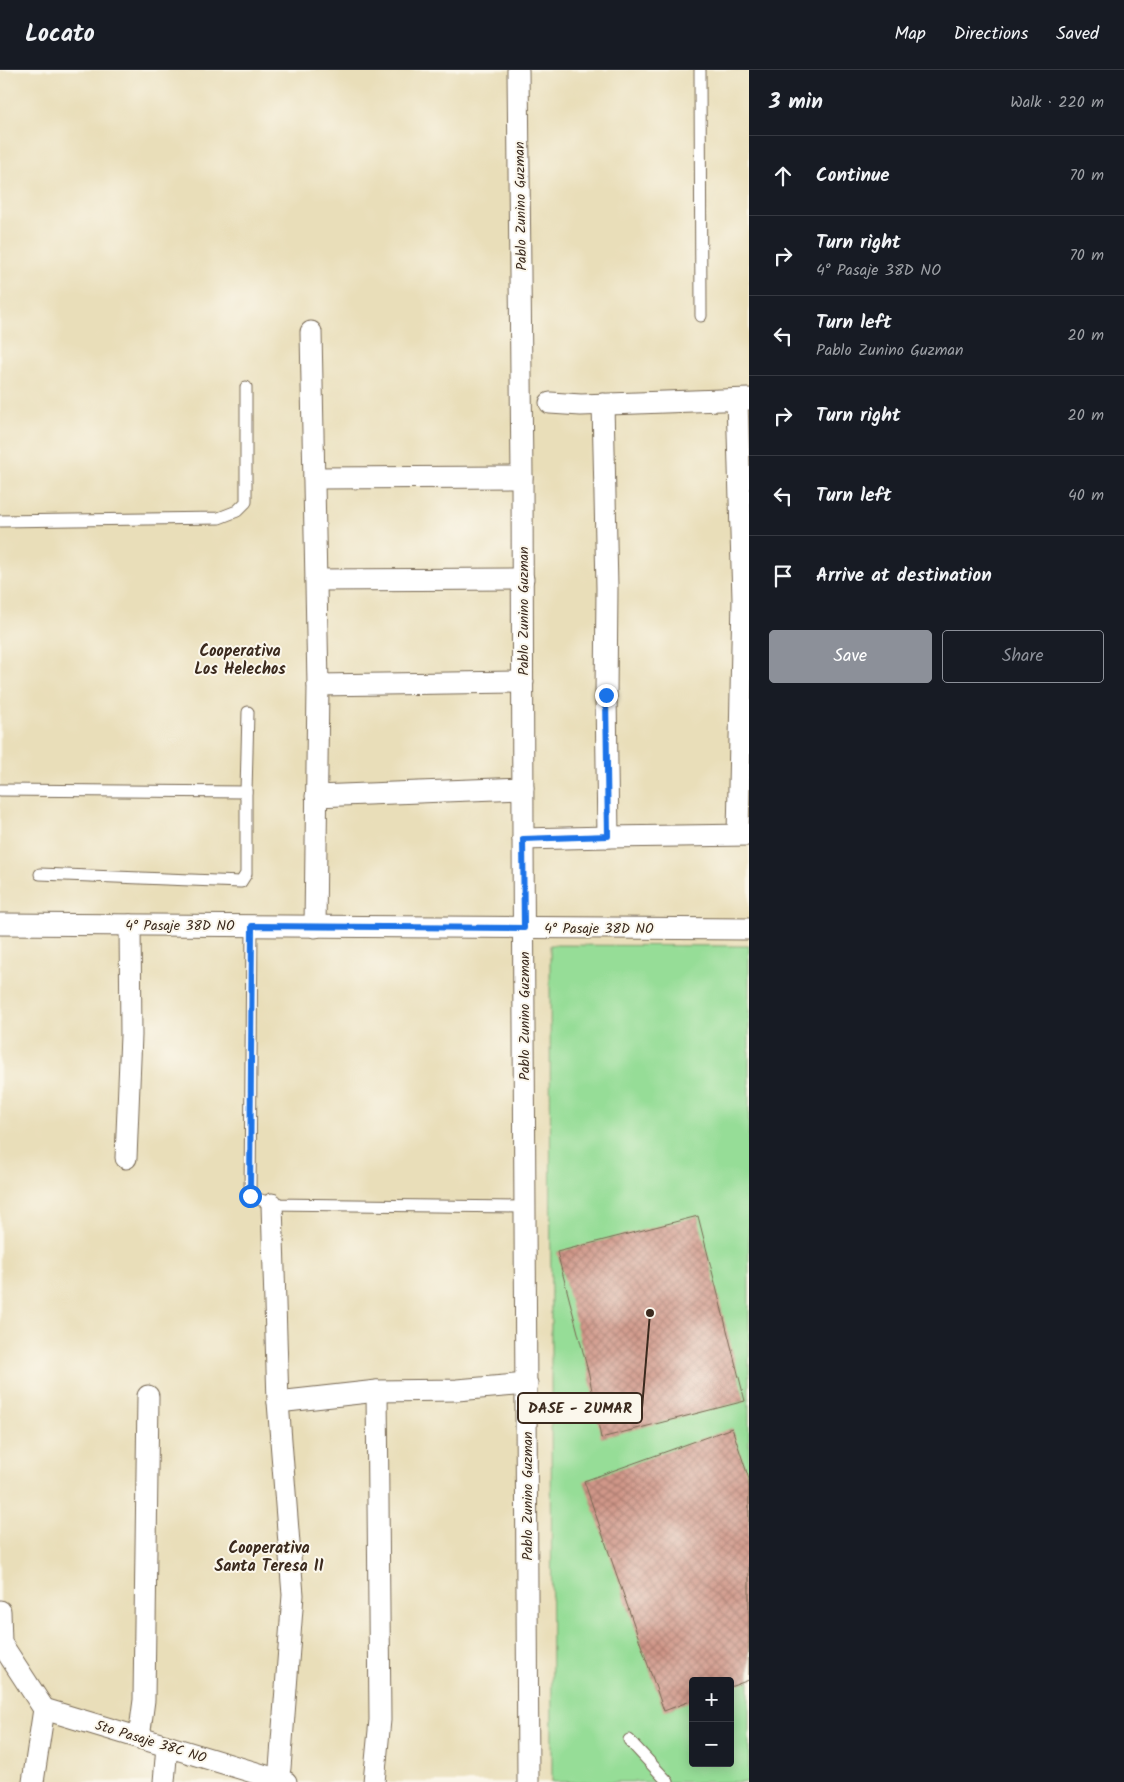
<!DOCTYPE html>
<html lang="en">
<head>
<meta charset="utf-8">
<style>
  body { margin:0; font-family:Kalam,sans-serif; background:#242831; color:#f1f3f6 }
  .controls { position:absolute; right:15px; bottom:15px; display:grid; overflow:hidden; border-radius:5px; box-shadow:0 2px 12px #0003 }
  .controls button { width:45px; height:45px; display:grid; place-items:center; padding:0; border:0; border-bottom:1px solid #363941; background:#171b24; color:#f1f3f6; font:25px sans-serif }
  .stop { position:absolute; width:15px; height:15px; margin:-11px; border:4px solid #1a73e8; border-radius:50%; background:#fff }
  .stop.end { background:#1a73e8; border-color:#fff; box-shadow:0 1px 5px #0008 }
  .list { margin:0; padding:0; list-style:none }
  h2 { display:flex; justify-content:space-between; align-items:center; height:65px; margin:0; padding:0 20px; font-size:21px }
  h2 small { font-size:16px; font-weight:400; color:#9ea1a6 }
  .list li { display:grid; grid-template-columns:32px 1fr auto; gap:15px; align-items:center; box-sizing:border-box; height:80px; padding:0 20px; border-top:1px solid #363941 }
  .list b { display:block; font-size:19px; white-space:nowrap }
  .list p { margin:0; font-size:16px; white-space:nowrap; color:#9ea1a6 }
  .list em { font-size:16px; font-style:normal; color:#9ea1a6 }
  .actions { display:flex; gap:10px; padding:15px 20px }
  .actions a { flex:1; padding:11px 0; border:1px solid #8c9099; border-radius:5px; text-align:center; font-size:18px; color:#8c9099 }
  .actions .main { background:#8c9099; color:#fff }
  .icon { flex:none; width:28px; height:28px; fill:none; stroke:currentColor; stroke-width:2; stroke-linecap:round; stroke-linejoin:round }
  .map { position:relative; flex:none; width:749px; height:1712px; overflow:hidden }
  header { display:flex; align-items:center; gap:30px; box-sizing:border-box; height:70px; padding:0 25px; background:#171b24; border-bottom:1px solid #363941 }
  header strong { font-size:24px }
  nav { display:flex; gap:28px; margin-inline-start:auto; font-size:18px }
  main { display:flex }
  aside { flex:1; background:#171b24 }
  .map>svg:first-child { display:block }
  .green { fill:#96dd97; stroke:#68845a; fill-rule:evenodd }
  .building { fill:url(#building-cross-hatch) }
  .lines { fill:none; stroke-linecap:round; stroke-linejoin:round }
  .lane-casing { stroke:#786954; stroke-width:13 }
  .street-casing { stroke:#786954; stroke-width:23 }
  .lane { stroke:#fff; stroke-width:11 }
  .street { stroke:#fff; stroke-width:21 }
  .route { stroke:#1a73e8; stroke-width:6 }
  .labels { text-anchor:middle; stroke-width:4; stroke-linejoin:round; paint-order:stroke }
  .street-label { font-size:14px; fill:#3b2a1e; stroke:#fbf7ec }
  .quarter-label { font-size:16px; font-weight:bold; fill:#3b2a1e; stroke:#fbf7ec }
  .leader { fill:none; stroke:#3b2a1e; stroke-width:2 }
  .callout-dot { fill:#3b2a1e; stroke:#fbf7ec; stroke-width:2 }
  .callout { fill:#fbf7ec; stroke:#3b2a1e; stroke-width:2 }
  .callout-label { font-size:15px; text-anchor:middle; font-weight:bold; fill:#3b2a1e }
</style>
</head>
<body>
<header>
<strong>Locato</strong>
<nav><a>Map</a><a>Directions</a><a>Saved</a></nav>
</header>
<main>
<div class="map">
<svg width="749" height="1712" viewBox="0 0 749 1712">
  <defs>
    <pattern id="building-cross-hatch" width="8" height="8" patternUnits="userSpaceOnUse" patternTransform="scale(1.25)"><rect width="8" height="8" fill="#d09789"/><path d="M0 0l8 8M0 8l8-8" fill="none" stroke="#aa7b6f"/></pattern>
  </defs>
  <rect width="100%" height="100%" fill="#fbf7ec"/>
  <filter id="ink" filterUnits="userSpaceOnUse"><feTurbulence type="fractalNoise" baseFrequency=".02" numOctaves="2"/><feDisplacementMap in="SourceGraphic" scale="10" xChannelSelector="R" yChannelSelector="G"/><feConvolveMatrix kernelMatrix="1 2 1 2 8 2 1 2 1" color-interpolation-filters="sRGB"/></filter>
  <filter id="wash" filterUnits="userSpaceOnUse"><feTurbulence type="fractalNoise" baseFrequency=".0096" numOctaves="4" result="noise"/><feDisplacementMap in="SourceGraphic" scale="20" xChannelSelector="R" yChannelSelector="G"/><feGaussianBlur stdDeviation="1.12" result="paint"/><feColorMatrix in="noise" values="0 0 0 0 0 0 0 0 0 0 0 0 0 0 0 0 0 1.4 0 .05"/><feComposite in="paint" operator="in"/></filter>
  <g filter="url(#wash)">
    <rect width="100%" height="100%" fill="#e9deb9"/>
    <path class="green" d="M550,875L749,876V1712H552ZM693,1611H730V1693H693Z"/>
    <g id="blocks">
      <g class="building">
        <path d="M698,1146L745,1331L601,1368L589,1305L557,1182Z"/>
        <path d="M732,1358L749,1409V1610L730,1617V1611H693V1630L664,1641L584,1411Z"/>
      </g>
    </g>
  </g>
  <g filter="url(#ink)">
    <use href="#blocks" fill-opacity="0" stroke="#786954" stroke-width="1"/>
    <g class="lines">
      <g class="lane-casing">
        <g id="lane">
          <path d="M700,0L701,246"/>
          <path d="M0,451L219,448L237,441L246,432V317"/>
          <path d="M0,720L246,722"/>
          <path d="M40,804L241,812L246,804V722L248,642"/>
          <path d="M252,856L250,1126L272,1134L525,1137"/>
          <path d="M629,1670L668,1712"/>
        </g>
      </g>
      <g class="street-casing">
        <g id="street">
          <path d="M518,0L522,407L523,769L528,1712"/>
          <path d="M311,262L318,615L315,857"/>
          <path d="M737,330L743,529L738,764"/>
          <path d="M550,333L581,335L749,329"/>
          <path d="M603,334L607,518L606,625L608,767L749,765"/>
          <path d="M314,408L522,407"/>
          <path d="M316,510L523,509"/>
          <path d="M318,615L523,612"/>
          <path d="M316,726L523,718"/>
          <path d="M523,769L608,767"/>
          <path d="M0,854L749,859"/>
          <path d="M126,1088L131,965L130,855"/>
          <path d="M272,1134L278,1332L293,1525L280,1698L276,1712"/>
          <path d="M278,1332L377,1321L457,1320L527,1314"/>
          <path d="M0,1541L1,1573L44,1639L33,1712"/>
          <path d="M44,1639L286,1712"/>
          <path d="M139,1668L144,1630L148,1326"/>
          <path d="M164,1712L167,1676"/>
          <path d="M374,1712L380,1650L377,1321"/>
        </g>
      </g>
      <use href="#lane" class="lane"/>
      <use href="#street" class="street"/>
    </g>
  </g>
  <g class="lines" filter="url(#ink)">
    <path class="route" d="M250,1126L252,856L524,858L523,769L608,766L606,625"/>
  </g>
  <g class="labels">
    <g class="street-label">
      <text transform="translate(520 136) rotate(-91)" y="5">Pablo Zunino Guzman</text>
      <text transform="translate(523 541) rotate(-90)" y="5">Pablo Zunino Guzman</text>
      <text x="180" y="860">4° Pasaje 38D NO</text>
      <text x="599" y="863">4° Pasaje 38D NO</text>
      <text transform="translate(524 946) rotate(-90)" y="5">Pablo Zunino Guzman</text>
      <text transform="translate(527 1426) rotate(-90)" y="5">Pablo Zunino Guzman</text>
      <text transform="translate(151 1671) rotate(17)" y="5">5to Pasaje 38C NO</text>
    </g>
    <g class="quarter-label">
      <text x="240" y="586">Cooperativa<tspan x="240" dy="18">Los Helechos</tspan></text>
      <text x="269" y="1483">Cooperativa<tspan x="269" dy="18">Santa Teresa II</tspan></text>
    </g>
  </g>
  <path class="leader" d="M650 1243L642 1338"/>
  <circle class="callout-dot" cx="650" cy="1243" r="5"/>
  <rect class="callout" x="518" y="1323" width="124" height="30" rx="5"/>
  <g class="callout-label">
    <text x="580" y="1343">DASE - ZUMAR</text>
  </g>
</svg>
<div class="controls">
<button>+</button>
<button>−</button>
</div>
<div class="stop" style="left:250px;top:1126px"></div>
<div class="stop end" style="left:606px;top:625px"></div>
</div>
<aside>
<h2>3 min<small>Walk · 220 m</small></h2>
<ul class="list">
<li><svg class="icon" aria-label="ahead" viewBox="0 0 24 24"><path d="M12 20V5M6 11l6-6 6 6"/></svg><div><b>Continue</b></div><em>70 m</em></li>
<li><svg class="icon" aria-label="right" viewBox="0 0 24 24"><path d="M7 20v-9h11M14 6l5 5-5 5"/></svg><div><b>Turn right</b><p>4° Pasaje 38D NO</p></div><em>70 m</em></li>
<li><svg class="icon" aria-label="left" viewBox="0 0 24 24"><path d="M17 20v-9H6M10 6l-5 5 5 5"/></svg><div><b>Turn left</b><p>Pablo Zunino Guzman</p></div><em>20 m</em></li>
<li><svg class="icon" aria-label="right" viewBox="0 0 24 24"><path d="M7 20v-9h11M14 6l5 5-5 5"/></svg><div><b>Turn right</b></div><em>20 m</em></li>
<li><svg class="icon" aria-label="left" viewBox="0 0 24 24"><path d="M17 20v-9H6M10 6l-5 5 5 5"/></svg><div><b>Turn left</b></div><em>40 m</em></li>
<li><svg class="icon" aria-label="arrive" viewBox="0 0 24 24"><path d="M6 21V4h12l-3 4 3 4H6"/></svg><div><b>Arrive at destination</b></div></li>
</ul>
<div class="actions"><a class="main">Save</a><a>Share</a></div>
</aside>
</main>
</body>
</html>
